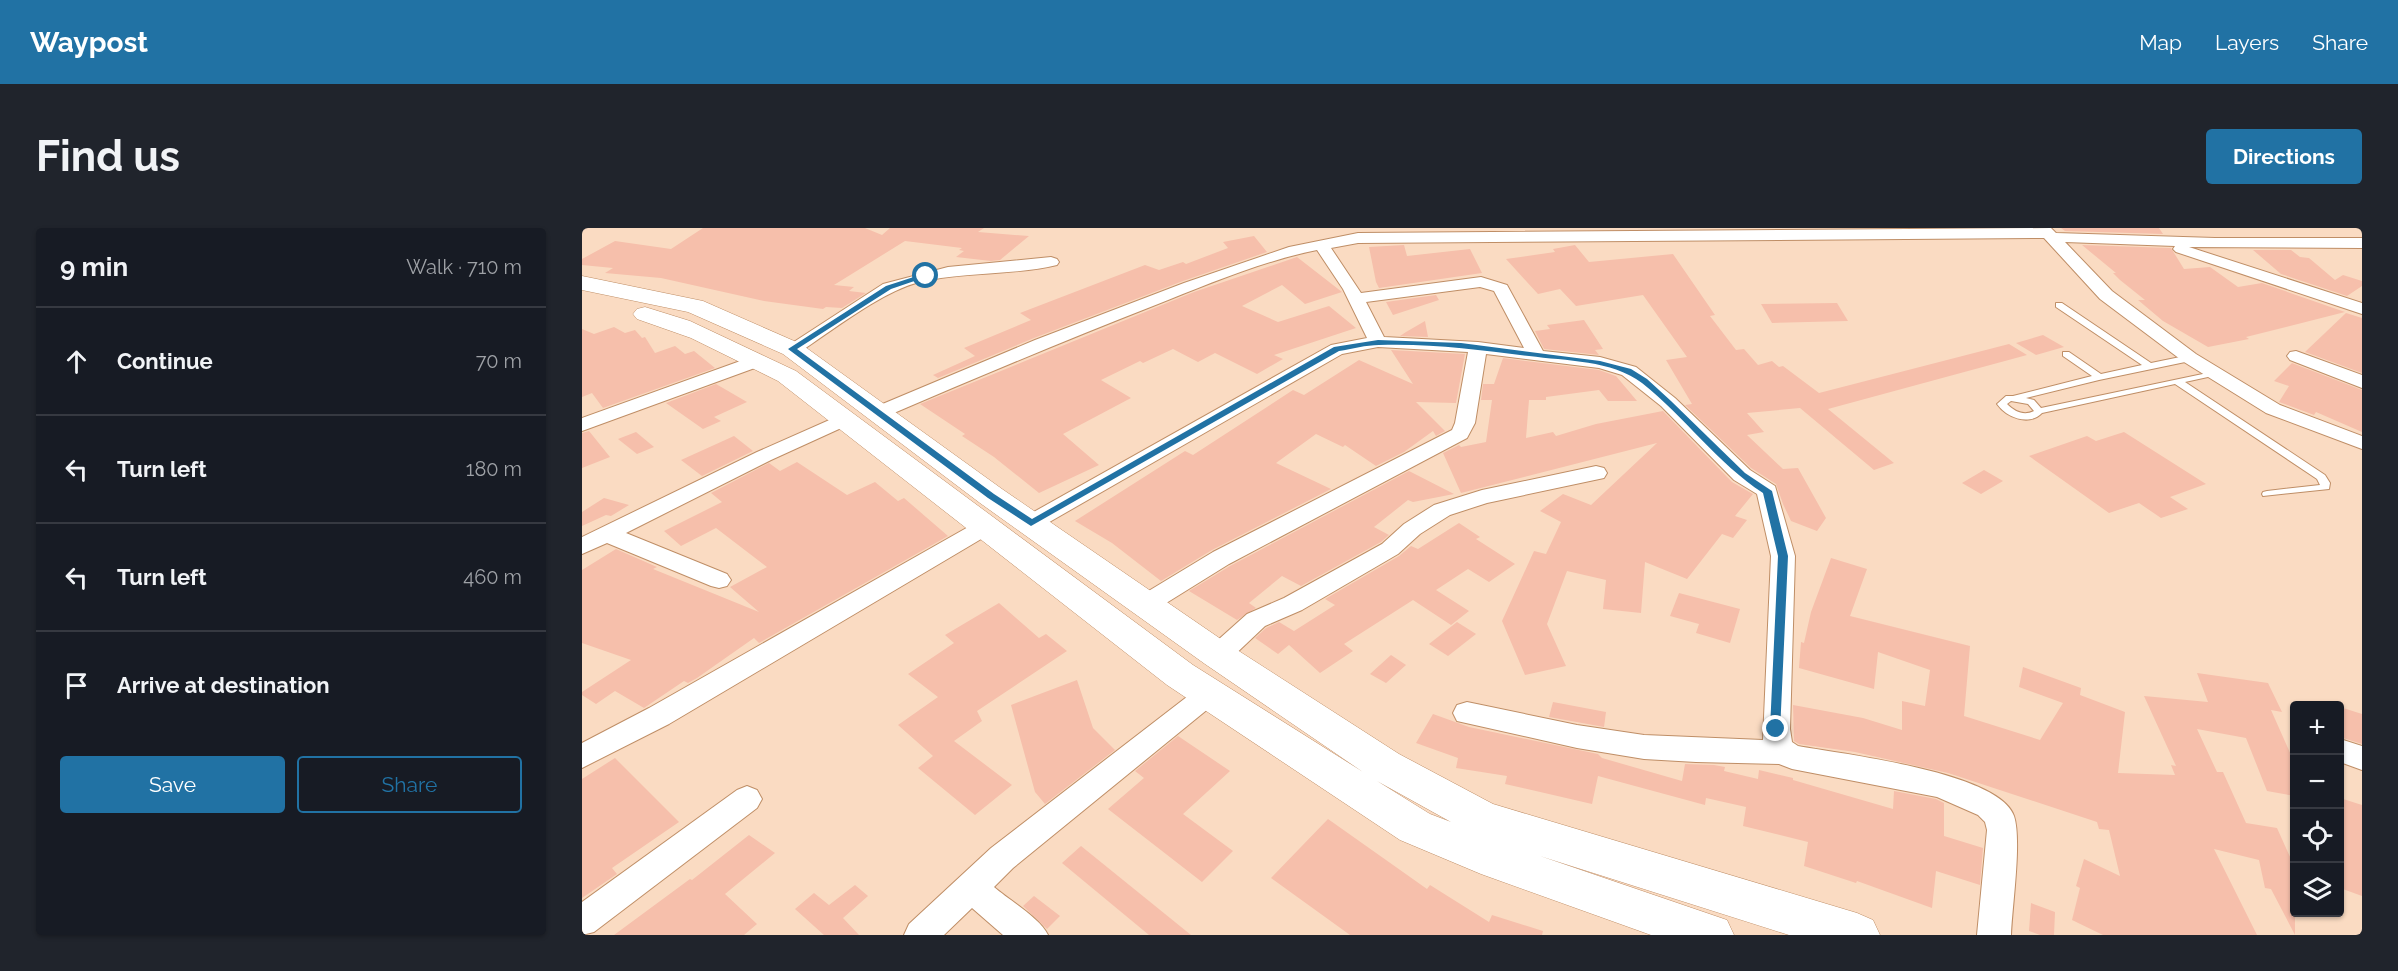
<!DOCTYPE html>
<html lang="en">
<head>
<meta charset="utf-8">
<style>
  body { margin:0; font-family:Raleway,sans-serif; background:#20242c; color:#f1f3f6 }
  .controls { position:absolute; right:18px; bottom:18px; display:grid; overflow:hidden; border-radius:6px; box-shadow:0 2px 4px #0004 }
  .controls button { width:54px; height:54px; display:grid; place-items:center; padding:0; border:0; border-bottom:2px solid #363941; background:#171b24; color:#f1f3f6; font:30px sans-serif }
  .stop { position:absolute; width:18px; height:18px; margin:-14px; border:4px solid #2172a4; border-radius:50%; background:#fff }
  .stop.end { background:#2172a4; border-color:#fff; box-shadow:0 2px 6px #0008 }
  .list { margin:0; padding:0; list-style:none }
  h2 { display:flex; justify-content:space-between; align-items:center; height:78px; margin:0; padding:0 24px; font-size:26px }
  h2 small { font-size:20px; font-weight:400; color:#9ea1a6 }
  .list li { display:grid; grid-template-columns:39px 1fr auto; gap:18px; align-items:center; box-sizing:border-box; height:108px; padding:0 24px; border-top:2px solid #363941 }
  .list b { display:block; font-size:22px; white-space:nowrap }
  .list em { font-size:20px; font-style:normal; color:#9ea1a6 }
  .actions { display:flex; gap:12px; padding:18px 24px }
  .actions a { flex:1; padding:14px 0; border:2px solid #2172a4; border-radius:6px; text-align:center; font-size:21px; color:#2172a4 }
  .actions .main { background:#2172a4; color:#fff }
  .icon { flex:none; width:33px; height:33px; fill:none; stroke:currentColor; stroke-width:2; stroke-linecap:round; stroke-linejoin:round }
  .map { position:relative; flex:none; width:1780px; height:707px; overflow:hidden; border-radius:6px }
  header { display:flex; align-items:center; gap:36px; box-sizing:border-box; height:84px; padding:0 30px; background:#2172a4; color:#fff }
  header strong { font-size:28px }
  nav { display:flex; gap:33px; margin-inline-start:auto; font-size:21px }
  .intro { display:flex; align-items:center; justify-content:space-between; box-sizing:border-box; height:144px; padding:0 36px }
  h1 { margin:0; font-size:42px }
  .button { padding:15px 27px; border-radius:6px; background:#2172a4; color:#fff; font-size:21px; font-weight:700 }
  main { display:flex; gap:36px; padding:0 36px }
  aside { flex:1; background:#171b24; border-radius:6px; box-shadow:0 2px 4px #0004 }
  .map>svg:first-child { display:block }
  .building { fill:#f6bfab }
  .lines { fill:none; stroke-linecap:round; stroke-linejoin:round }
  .service-casing { stroke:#bf8e66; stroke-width:2 }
  .minor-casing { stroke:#bf8e66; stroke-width:2 }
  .secondary-casing { stroke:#bf8e66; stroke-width:1 }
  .service { fill:#fff; fill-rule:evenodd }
  .minor { fill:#fff; fill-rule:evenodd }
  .secondary { fill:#fff; fill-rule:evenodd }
  .route { fill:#2172a4 }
</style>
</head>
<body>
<header>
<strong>Waypost</strong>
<nav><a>Map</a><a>Layers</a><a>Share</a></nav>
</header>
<div class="intro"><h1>Find us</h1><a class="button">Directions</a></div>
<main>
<aside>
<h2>9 min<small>Walk · 710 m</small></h2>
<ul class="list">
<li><svg class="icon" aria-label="ahead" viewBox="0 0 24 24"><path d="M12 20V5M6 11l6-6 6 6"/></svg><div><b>Continue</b></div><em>70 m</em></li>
<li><svg class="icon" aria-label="left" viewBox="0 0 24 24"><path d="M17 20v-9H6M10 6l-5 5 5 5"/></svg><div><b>Turn left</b></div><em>180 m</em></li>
<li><svg class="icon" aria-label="left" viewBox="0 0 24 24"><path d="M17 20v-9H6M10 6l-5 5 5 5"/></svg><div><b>Turn left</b></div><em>460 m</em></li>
<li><svg class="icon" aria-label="arrive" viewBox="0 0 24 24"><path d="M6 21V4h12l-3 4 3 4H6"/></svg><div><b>Arrive at destination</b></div></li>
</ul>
<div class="actions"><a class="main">Save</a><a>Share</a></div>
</aside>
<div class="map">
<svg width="1780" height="707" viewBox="0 0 1780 707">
  <rect width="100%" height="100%" fill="#fadbc2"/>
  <g class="building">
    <path d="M121,0H283L300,7L308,0H402L396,4L447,8L418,32L409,33L374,29L382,23L377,22L380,20L323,13L252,57L272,59L267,63L284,65L260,80L244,79L241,81L182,73L79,50L23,45L31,40L0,37V31L33,13L89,21Z"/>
    <path d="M1479,0H1577L1581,6L1483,3Z"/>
    <path d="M672,8L685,24L601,53L452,110L356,150L351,147L393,128L382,120L449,92L438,85L563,37L577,42L601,34L604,36L646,20L641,14Z"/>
    <path d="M822,17L825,28L888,21L900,45L797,60L794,54L787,19Z"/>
    <path d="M993,17L1007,34L1091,26L1133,87L1128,88L1154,122L1162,121L1176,137L1190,133L1197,139L1201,138L1237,165L1427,116L1445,127L1246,181L1312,235L1292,242L1218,180L1165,185L1182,204L1165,207L1201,241L1216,240L1244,290L1235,303L1209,293L1201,276L1194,256L1169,240L1103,177L1110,176L1084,132L1105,129L1061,67L994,78L978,61L956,66L924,31L973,24L971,21Z"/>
    <path d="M1500,17L1589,20L1602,41L1628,39L1656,59L1680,55L1763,84L1664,109L1667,111L1626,119L1581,93L1556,72H1563L1538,52L1531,45H1534Z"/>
    <path d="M1671,22H1709L1718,29L1727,30L1753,52L1761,47L1780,53V58L1765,68L1699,46Z"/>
    <path d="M715,29L760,64L723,76L700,57L660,78L696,94L747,78L774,100L692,127L701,131L675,146L633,125L616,134L591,121L561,135L558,133L519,152L549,170L481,206L517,237L457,265L412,229L380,208L383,206L338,176L612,64Z"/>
    <path d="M854,67L857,72L811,87L804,74Z"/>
    <path d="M1255,75L1266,93L1190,95L1179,76Z"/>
    <path d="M1764,85L1780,90V145L1723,124Z"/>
    <path d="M1002,92L1021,121L1013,122L1017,127L962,121L953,103L968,101L965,97Z"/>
    <path d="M843,93L846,109L818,108L824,104Z"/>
    <path d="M32,99L43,105L53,102L60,110L63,109L73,125L93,118L103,126L112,123L133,140L21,180L10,165L0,169V101L12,106Z"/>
    <path d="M1461,107L1482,119L1454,127L1434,115Z"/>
    <path d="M809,122L883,126L874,175L834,174L863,203L854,208L851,203L822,224L794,238L763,217L761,219L734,206L694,235L749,261L630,322L579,353L530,315L493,293L603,223L611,227L711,162L722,167L777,132L831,156Z"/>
    <path d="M921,130L1017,142L1034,148L1055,173H1026L1017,162L964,169V172H947L944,210L971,204L974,208L1014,196L1081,183L1150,254L1171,266L1153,288L1165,292L1151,310L1140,306L1105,351L1063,334L1059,385L1021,381L1024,352L985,343L965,396L984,438L943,447L920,393L952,323L964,326L979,294L958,283L981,266L1009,277L1075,215L879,265L861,225L877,217L879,219L904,214L910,172H899L901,156H912Z"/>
    <path d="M1710,135L1780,162V204L1734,184L1732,187L1697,174L1707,158L1692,153Z"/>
    <path d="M134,156L165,174L132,189L139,193L121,201L84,175Z"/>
    <path d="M7,203L28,229L0,240V205Z"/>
    <path d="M54,204L72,219L55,226L36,211Z"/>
    <path d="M1542,204L1624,256L1588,269L1606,281L1579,290L1557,275L1527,285L1447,228L1505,208L1514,213Z"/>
    <path d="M152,208L171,223L120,248L99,232Z"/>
    <path d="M215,234L265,267L293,254L316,273L322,270L366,308L177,415L172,410L115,450L106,455L102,453L62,480L33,463L14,476L0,467V464L49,432L0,415V342L34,321L75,339L71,341L177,384L148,359L185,339L134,300L99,318L82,303L140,274L129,265L187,235L198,243Z"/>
    <path d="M1402,242L1421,253L1399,266L1380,255Z"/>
    <path d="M827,243L872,266L831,274L826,272L792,299L807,307L799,314L719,358L700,348L667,375L674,380L655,392L607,363L648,338Z"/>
    <path d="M22,270L47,277L29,288L24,287L0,298V284Z"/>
    <path d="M877,295L898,309L894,311L933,336L907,354L886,341L854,362L887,383L869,397L831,372L762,416L771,423L738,445L707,417L696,426L673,410L684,400L697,394L712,403L753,377L743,371L817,328L829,318L836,321Z"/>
    <path d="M1249,330L1285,341L1268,388L1388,418L1382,488L1458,512L1481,475L1437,459L1441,439L1499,460L1498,467L1543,484L1536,545L1593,547L1589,537L1594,538L1562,468L1626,474L1615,445L1686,455L1700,484L1689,482L1713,536V568L1685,563L1664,510L1615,501L1635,544H1641L1664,595L1695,600L1713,640V707L1689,661L1683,660L1677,632L1632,621L1675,707H1521L1490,692L1498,660L1494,658L1502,631L1538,648L1527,602L1517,601L1515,594L1366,545L1273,524L1217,516L1212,513L1211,477L1281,490L1320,502V473L1343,478L1348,442L1296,424L1292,461L1217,440L1219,414L1222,415L1229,384Z"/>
    <path d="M1097,365L1158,381L1148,415L1114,405L1117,396L1088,388Z"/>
    <path d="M417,375L457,410L464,406L485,423L395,483L400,493L372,513L430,557L393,587L336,540L351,528L316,497L356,469L326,446L372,415L363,407Z"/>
    <path d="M875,394L894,406L866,428L847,416Z"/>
    <path d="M809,427L824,437L804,455L788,446Z"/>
    <path d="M495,452L511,500L533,522L463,576L453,564L429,477Z"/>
    <path d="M971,474L1024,484L1022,499L967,489Z"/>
    <path d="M1758,479L1780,486V516L1758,509Z"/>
    <path d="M851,486L887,499L1016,526L1020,530L1100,553L1103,536L1132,537L1143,539L1142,543L1176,551L1177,542L1211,550V552L1311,581L1312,563L1354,571L1362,575V608L1401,620L1398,657L1354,643L1350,680L1275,653L1274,655L1222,638L1226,614L1161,598L1164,579L1124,570L1123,577L1016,548L1010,576L923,556L925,548L874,540L876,530L834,515Z"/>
    <path d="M596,508L648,543L601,586L651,623L620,654L526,581L562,550L553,543Z"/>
    <path d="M33,530L97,594L30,640L35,646L0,670V551Z"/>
    <path d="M1758,570L1780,577V668L1758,660Z"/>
    <path d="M746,591L845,661L848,657L907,694L910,687L961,703L960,707H768L689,650Z"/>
    <path d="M167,607L193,625L143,666L175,696L162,707H32L108,651L110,652Z"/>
    <path d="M499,618L609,707H567L480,635Z"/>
    <path d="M273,657L286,668L261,690L277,707H242L213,681L232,665L247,677Z"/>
    <path d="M452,668L478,688L465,701L441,678Z"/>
    <path d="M1449,675L1473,684L1472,707H1458L1447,703Z"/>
  </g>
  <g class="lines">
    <g class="service-casing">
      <path id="service" d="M1474,75H1480L1569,135L1608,127L1613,130L1608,133L1517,152L1444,170L1452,172L1459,180L1635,143V147L1603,154L1743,247L1748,255L1747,261L1681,268L1680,266L1681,264L1685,263L1738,257L1735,251L1593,156L1460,185C1447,198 1425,190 1415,176L1424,168H1431L1510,148L1481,128V124H1487L1519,146L1560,137L1474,79ZM1429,173L1446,176L1452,183C1442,188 1433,184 1425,176Z"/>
    </g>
    <g class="minor-casing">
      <g id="minor">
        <path d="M1469,0L1474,5L1633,10H1780V20L1607,19L1780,75V86L1594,24L1591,21L1593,18L1483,14L1530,63L1614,126L1698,177L1780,208V221L1684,185L1602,134L1518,71L1462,10L776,15L749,20L779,65L899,49L925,57L961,123L1018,129L1054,139L1093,170L1168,242L1193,258L1213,328L1208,501L1210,514L1216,518C1260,526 1417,544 1432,588C1440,612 1430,679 1429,707H1395L1405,602L1403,594L1396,587L1355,569L1210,541L1197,536L1114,534L1062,531L995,520L875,493L871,485L875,477L885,474L995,497L1062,507L1181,512L1189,328L1175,266L1152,252L1079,178L1040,147L1017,140L904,126L893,195L885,210L647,336L573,382L564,385L555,382L552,376L555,370L631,324L870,202L873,195L886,124L796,119L760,126L457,300L449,302L441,300L438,295L441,290L749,117L785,110L761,61L735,22C680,33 624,57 571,78C482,113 393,150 305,188H291L288,184L291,180L453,112L602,55L707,19L776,5ZM898,59L912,63L942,120L896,114L802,109L784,74Z"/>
        <path d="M469,29L475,31L477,34L475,37C430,48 380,43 334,55C296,66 250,103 216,125H204L201,121L301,56L366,39Z"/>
        <path d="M1714,123L1780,147V160L1708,132L1705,128L1708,124Z"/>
        <path d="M175,127L181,129L184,133L181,137L0,203V190Z"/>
        <path d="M261,186L268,188L271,192L268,196L189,232L44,305L145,346L149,352L145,358L137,360L129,358L25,315L0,326V309L175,224Z"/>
        <path d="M1014,238L1022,240L1025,245L1022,250L905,275L868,287L838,306L816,326L720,382L683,398L645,434L636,437L627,434L623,427L627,420L665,386L702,370L800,316L822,296L852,277L900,262Z"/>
        <path d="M403,292L411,294L414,299L411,304L87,496L0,540V515L67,480L395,294Z"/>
        <path d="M628,455L637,458L641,465L637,472L431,640L412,659C427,672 458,690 466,707H421L390,680L362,707H322L327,696L409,620L619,458Z"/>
        <path d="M1758,511L1780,518V542L1758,534Z"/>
        <path d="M165,558L175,562L180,571L175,580L12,704L0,707V674L155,562Z"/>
      </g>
    </g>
    <g class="secondary-casing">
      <path id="secondary" d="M0,48L121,73L219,116L420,261L649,418L817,526L911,576L1275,685L1291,692L1298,707H1207L958,628L1145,692L1152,707H1069L899,646L818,612L585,457L196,153L109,110L55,91L51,86L55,81L63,79L108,93L214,143L611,437L781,544L623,436L398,275L201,126L106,84L0,62ZM795,553L869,594L848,586Z"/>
    </g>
    <use href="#service" class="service"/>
    <use href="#minor" class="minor"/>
    <use href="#secondary" class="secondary"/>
  </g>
  <path class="route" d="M341,46L347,48L309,61L215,121L412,266L450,291L752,119L796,112L879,115L1018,133L1049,141L1065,151L1089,173L1163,245L1190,263L1206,328L1198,504H1190L1188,501L1196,328L1181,265C1135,235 1103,189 1060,155C1030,132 984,133 947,128C898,122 847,115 797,117C784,117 770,121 757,123L449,298L406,270L206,121L304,58Z"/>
</svg>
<div class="controls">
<button>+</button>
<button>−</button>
<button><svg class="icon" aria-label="locate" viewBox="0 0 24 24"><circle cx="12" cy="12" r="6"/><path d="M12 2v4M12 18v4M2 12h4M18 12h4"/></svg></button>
<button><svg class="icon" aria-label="layers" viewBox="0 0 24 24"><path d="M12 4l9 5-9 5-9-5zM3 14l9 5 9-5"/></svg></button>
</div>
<div class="stop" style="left:344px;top:48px"></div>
<div class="stop end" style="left:1194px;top:501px"></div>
</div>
</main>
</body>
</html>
